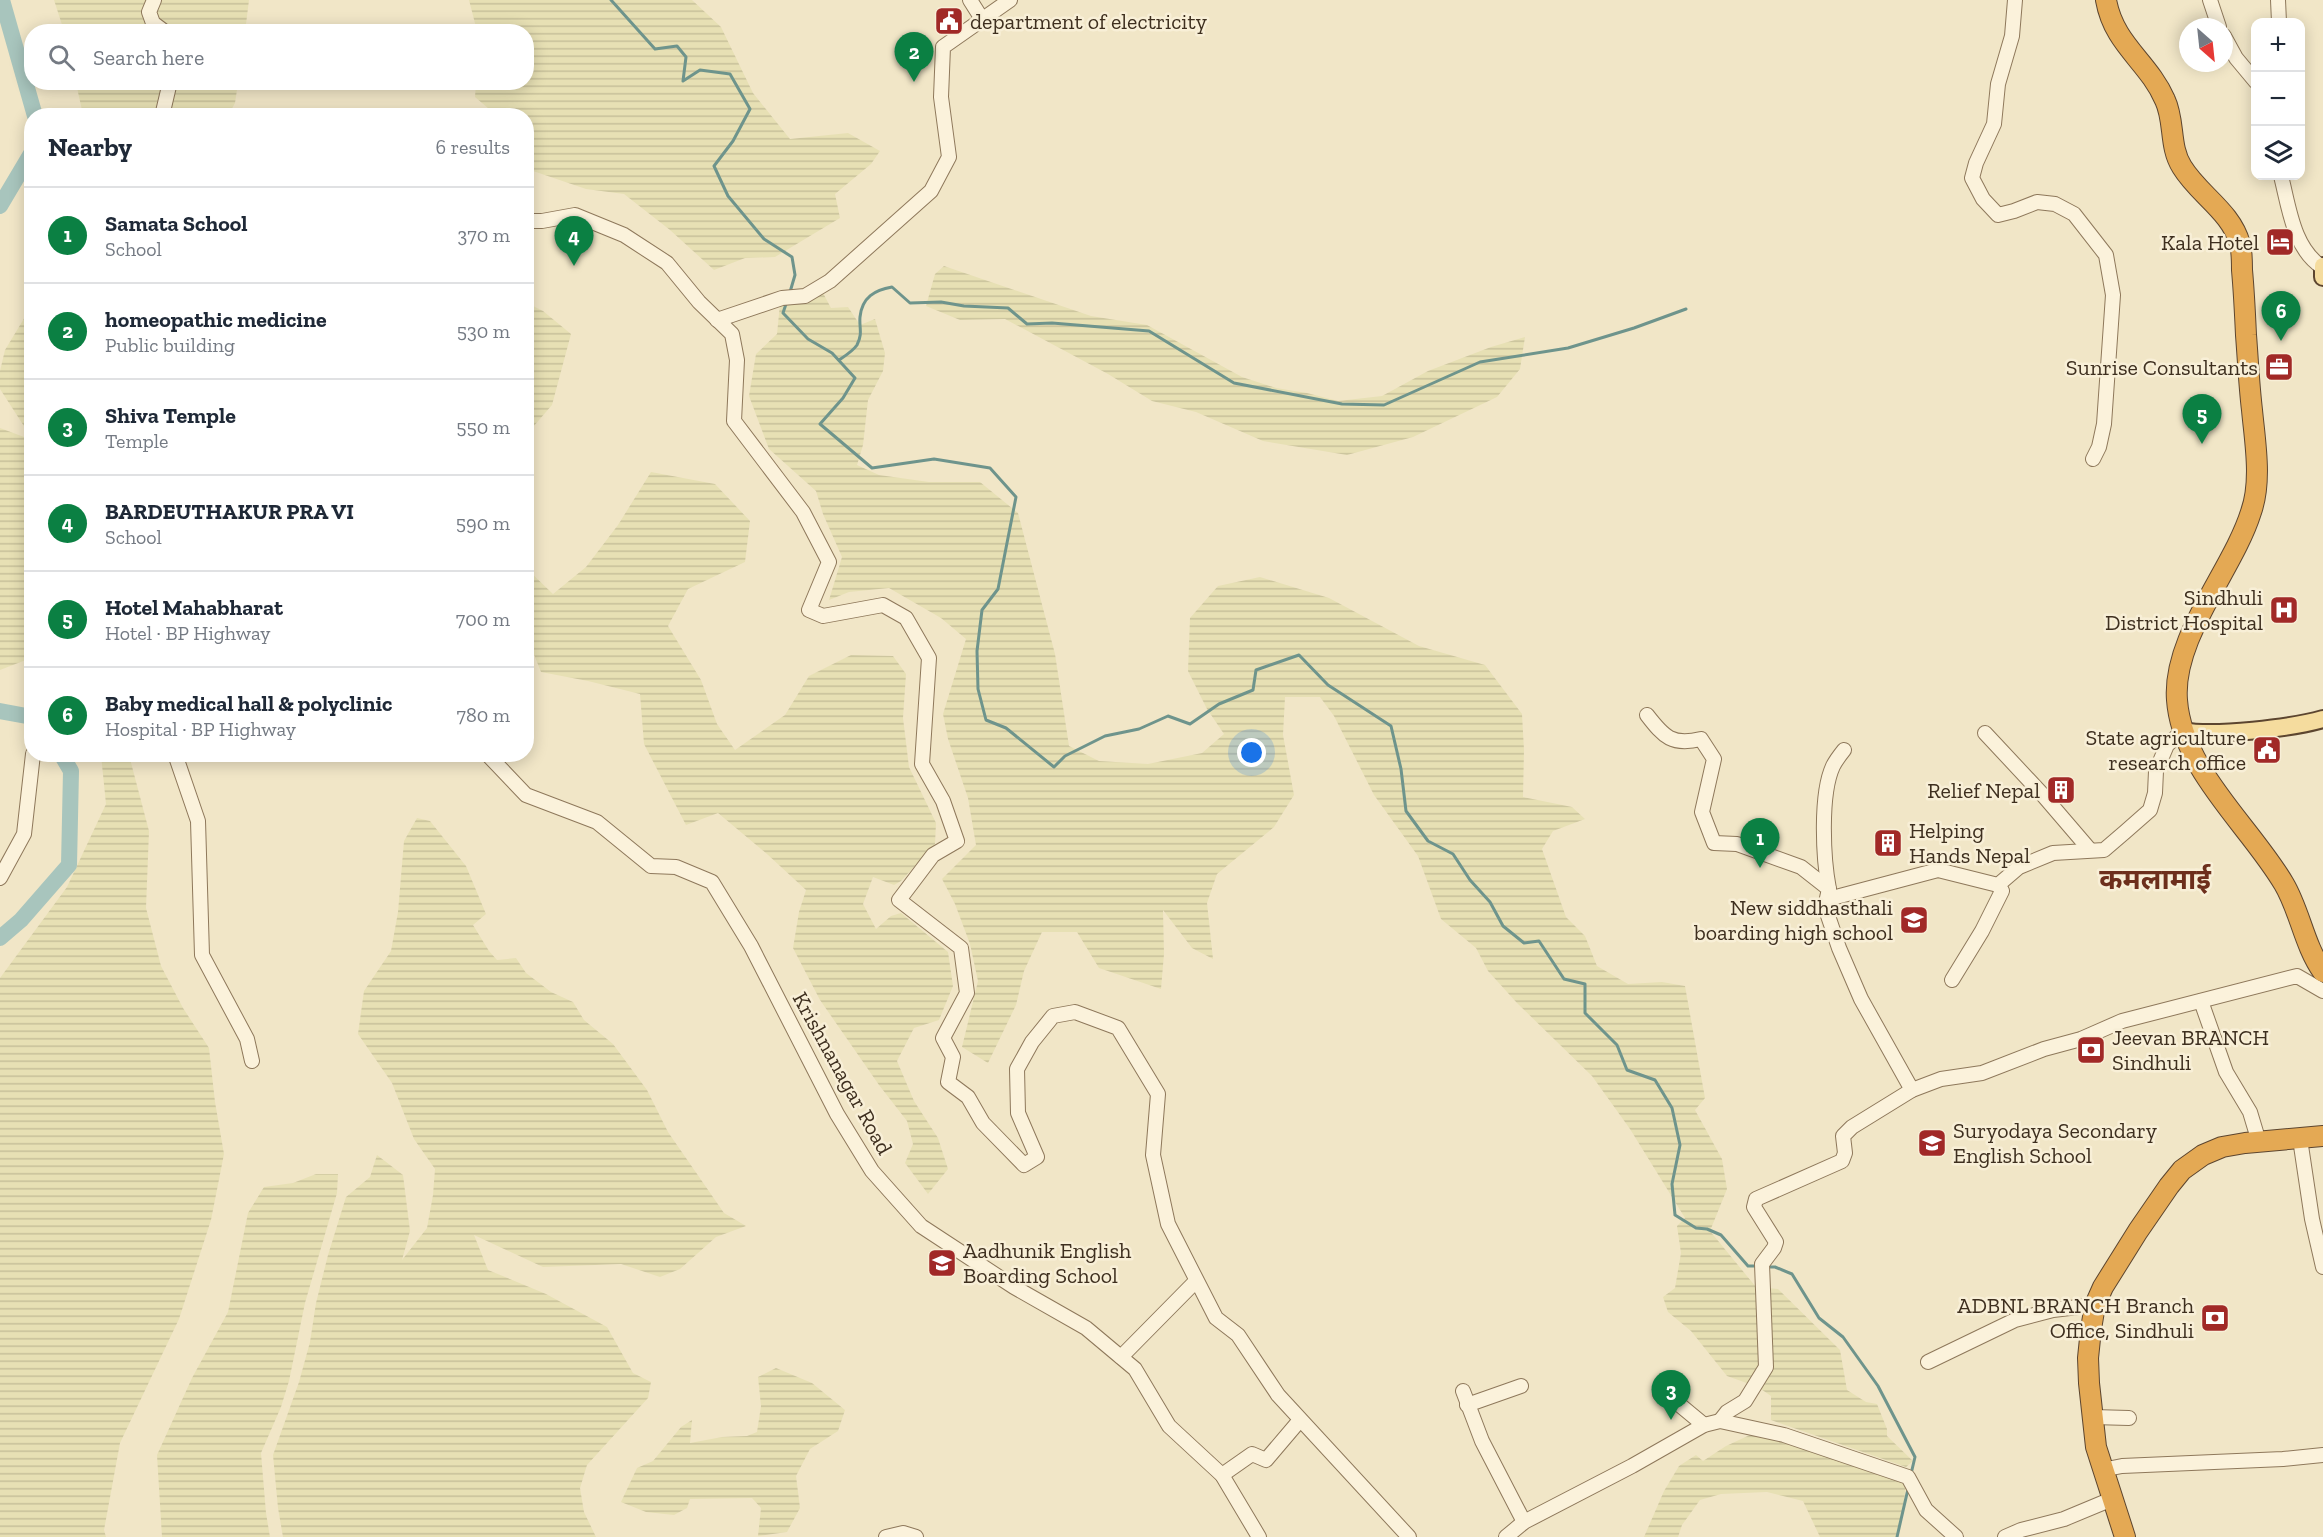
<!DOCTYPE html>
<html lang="en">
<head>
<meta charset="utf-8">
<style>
  body { margin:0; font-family:"Zilla Slab","Noto Sans Devanagari",serif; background:#f6f6f7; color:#1f2937 }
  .controls { position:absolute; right:18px; top:18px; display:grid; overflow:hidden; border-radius:12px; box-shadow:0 3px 15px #0003 }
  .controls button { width:54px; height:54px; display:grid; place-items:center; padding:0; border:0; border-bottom:2px solid #e0e1e3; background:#fff; color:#1f2937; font:30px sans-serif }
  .compass { position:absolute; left:2179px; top:18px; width:54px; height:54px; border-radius:50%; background:#fff; box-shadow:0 3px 15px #0003; rotate:153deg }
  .you { position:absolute; left:1252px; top:753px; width:21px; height:21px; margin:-15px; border:4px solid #fff; border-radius:50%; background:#1a73e8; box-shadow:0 0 0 9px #1a73e833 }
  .badge { display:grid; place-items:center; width:39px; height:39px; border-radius:50%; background:#0b8043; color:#fff; font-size:20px; font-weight:700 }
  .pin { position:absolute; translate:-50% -50px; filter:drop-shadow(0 2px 3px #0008) }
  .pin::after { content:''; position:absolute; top:32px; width:21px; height:18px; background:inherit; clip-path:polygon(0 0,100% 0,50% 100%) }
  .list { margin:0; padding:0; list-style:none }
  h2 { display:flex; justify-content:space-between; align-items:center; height:78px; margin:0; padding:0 24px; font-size:26px }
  h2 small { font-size:20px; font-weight:400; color:#747a83 }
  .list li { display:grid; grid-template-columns:39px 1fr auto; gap:18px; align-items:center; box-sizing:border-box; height:96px; padding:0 24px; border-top:2px solid #e0e1e3 }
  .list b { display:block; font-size:22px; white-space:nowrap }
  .list p { margin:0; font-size:20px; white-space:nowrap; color:#747a83 }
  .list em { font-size:20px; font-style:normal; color:#747a83 }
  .icon { flex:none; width:33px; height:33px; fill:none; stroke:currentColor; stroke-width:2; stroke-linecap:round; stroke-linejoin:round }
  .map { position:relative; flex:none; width:2323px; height:1537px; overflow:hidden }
  .search { position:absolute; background:#fff; box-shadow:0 3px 15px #0003; left:24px; top:24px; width:510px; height:66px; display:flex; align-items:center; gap:15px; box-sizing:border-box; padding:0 21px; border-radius:24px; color:#747a83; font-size:22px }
  .panel { position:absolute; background:#fff; box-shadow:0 3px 15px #0003; left:24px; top:108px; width:510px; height:654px; border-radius:24px }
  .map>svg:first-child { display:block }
  .farmland { fill:url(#farmland-rules) }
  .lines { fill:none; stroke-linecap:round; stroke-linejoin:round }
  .stream { stroke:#6e948c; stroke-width:3 }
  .river { stroke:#a8c5bd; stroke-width:16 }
  .minor-casing { stroke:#8e785b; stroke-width:16 }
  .major-casing { stroke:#5c452f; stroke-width:20 }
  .highway-casing { stroke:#5c452f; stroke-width:22 }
  .minor { stroke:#fbf2db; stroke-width:14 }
  .major { stroke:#f5dc9e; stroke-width:16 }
  .highway { stroke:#e4a954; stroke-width:20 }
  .labels { text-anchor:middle; stroke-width:5; stroke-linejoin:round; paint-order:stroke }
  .poi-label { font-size:22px; fill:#3e2f1f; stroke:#f8efd7; text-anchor:end }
  .street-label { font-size:22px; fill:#3e2f1f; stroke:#f8efd7 }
  .district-label { font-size:28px; font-weight:bold; fill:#6d2f1c; stroke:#f8efd7 }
</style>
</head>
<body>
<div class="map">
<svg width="2323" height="1537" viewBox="0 0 2323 1537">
  <defs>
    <pattern id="farmland-rules" width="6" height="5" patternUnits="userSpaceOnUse" patternTransform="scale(1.5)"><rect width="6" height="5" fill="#e7e0b4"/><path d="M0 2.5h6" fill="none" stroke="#c7c09a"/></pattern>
  </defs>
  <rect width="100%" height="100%" fill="#f1e6c7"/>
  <g class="farmland">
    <path d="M54,0H249L245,32L64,31Z"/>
    <path d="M469,0H692L721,27L753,93L790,139L848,133L880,151L871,164L835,194L840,218L775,257L745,258L714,270L670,230L624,194L586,189L533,171L527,160L526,116L496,115L475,97L476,83L526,82V32L477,31Z"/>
    <path d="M76,83H238L235,103L228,116L83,115Z"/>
    <path d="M944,266L1091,316L1147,325L1242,377L1276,388L1307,393L1338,401L1382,396L1428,371L1491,347L1525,337L1520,369L1497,397L1413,437L1347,455L1263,441L1196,412L1152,401L1108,374L1005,319L960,320L926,306L935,274Z"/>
    <path d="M823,293L831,308L848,307L860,325L875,319L885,353L883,371L868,400L863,445L857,465L879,475L929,482H980L1018,513L1055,654L1069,746L1099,761L1148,764L1202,753L1224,734L1207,709L1188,671L1190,618L1218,586L1260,577L1329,598L1419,646L1485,665L1522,714L1524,750L1523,797L1572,807L1585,819L1553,831L1542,849L1566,917L1585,936L1597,966L1628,984L1662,982L1685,986L1705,1098L1695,1110L1722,1159L1727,1189L1710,1231L1756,1287L1778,1289L1840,1350L1847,1390L1866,1402L1877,1404L1887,1429V1436L1913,1461L1906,1467L1771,1420V1396L1758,1387L1727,1376L1691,1331L1668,1312L1663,1297L1675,1288L1681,1253L1677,1226L1685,1218L1630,1129L1592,1076L1517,1003L1488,971L1476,948L1441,919L1418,856L1374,795L1334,716L1320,697H1285L1283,735L1294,795L1274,827L1217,874L1207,903L1213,959L1192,948L1163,910L1164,954L1161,989L1099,968L1077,932H1042L1024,971L1016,1005L988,1063L962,1047L978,981L970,944L955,904L942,879L976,845L968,798L948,739L943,714L966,639L941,618L889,588L849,592L829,600L842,557L823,514L816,491L769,449L749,396L756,354L777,334L780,304Z"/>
    <path d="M527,303L543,311L571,334L552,405L527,434Z"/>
    <path d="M31,307H32L31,437L0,389V371L5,350Z"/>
    <path d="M0,428L32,440L31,658L0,670Z"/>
    <path d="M651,472L715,484L750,521L745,562L688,589L668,626L701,680L717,724L735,750L785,715L809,676L851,655L893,656L906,674L903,718L909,767L936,823L935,844L901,881L894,885L873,877L863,904L876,929L891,916L901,913L948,952L953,986L939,1020L914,1028L897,1061L914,1101L938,1138L948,1169L928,1194L905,1163L913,1144L907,1121L879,1085L820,1000L793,948L799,912L806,890L767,854L718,813L686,825L644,744L640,694L588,681L541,672L527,637L526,568L553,594L586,567L618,525Z"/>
    <path d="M101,755H129L149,831L146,908L161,966L183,1008L209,1048L215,1102L224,1154L211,1220L179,1319L120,1443L104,1530L106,1537H0V978L67,887L106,804Z"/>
    <path d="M417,818L430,821L466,866L486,914L473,925L489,951L497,960L516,958L526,973L551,992L573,1002L584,1020L613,1044L647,1090L668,1132L724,1213L746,1226L716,1237L680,1269L660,1277L621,1264L543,1267L474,1235L488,1270L546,1294L607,1327L633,1373L651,1382L648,1398L587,1465L580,1488L584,1512L596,1537H283L278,1508L273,1455L299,1382L310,1342L316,1303L328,1255L346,1197L370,1177L377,1155L403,1175L410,1231L402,1260L427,1228L433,1195L435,1169L414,1139L392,1083L358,1034L364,991L391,951L398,912L404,841Z"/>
    <path d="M316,1174H338L337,1193L305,1303L289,1381L281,1407L261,1453L266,1513L270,1537H162L157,1455L192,1378L228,1312L248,1213L264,1187L293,1183Z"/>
    <path d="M776,1368L812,1383L845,1410L838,1431L810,1449L796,1476L800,1508L787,1532L758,1536L761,1508L752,1498L690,1499L687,1508L674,1515L646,1512L621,1502L637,1468L653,1461L681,1427L692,1420L690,1443L722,1437L747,1436L757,1432L761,1406L758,1377Z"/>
    <path d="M1752,1434L1781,1440L1902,1480L1906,1485L1902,1517L1896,1537H1820L1803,1501L1767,1492L1721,1494L1700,1500L1682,1525L1678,1537H1644L1664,1491L1679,1466L1696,1455L1703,1461L1726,1446Z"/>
  </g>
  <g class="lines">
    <g class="stream">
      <path d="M611,0L655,49L677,46L686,57L683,81L700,70L730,74L750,109L733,141L714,166L728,196L764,239L792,257L795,275L790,292"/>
      <path d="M787,301L783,313L808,339L832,353L855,378L843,398L820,424L872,468L934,459L990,468L1016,497L998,589L982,610L977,651L978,689L986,720L1006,728L1054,767L1065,756L1105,736L1139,729L1168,716L1190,724L1219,704L1253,690L1256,670L1299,655L1328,685L1391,726L1401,769L1406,811L1428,841L1453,854L1470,880L1490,902L1503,926L1524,943L1539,941L1564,979L1585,984V1013L1617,1045L1627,1070L1655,1080L1672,1108L1680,1145L1672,1184L1675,1215L1696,1228L1707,1229L1721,1235L1748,1266H1757"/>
      <path d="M839,360C845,356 853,351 857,345C863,333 859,328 860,317C862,297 875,290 892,287L910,303L941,302L964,306L1008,308L1027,324L1052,323L1149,331L1234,383L1342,404L1384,405L1480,362L1568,348L1634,328L1686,309"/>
      <path d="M1766,1267H1775L1792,1274L1819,1318L1843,1337L1878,1386L1915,1457L1911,1474"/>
      <path d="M1897,1537L1908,1489"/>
    </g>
    <g class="river">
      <path d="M2,0L35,116"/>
      <path d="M0,206L32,152"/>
      <path d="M0,711L32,717"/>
      <path d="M0,938L21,920L69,865L71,771L61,754"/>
    </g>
    <g class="minor-casing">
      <g id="minor">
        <path d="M154,0L149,12L153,23L165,32"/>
        <path d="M970,0L982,19"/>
        <path d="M2015,0L2012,36L1998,84L1994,124L1976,163L1972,178L1983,199L1998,215L2014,211L2037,202L2055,204L2074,214L2106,255L2113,295L2104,424L2099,447L2093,459"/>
        <path d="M2210,0L2219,27"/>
        <path d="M2278,0L2279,22"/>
        <path d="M2224,36L2236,58L2256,82"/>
        <path d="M162,116L170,82"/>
        <path d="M2281,176C2289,207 2293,248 2322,267"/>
        <path d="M526,221H542L575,215L624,235L667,263L699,302L732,334L737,360L734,421L803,512L829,562L809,610L823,616L883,605L906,618L929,658L922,764L943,801L957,841L933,855L899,900L961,948L967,993L943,1038L953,1057L948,1082L968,1097L983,1123L1024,1165L1037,1157L1018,1113L1017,1069L1032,1042L1053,1016L1075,1012L1118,1028L1158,1094L1153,1155L1168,1224L1216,1318L1238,1335L1278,1395L1409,1537"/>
        <path d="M717,320L782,298L805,296L830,281L931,191L949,157L941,97L943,47L1010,0"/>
        <path d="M1647,715C1664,737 1672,746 1701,739L1714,759L1702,812L1714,843L1737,844L1801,867L1829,889L1825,907L1839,948L1861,999L1912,1090"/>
        <path d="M1985,733L2042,794L2090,850"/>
        <path d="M175,754L198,821L202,955L247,1039L252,1061"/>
        <path d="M487,754L526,795L597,822L651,866L676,867L712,882L751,946L837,1114L872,1171L921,1226L1014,1287L1086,1328L1135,1369L1169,1426L1222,1475L1259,1537"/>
        <path d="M0,878L24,834L33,754"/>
        <path d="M1829,889C1823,858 1820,794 1833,766C1836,760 1840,755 1844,750"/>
        <path d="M1828,895L1836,897L1938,870L1998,885L2019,867L2053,853L2104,850L2125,832L2150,810L2155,793L2156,771L2167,745L2183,731"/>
        <path d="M1952,980L1982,931L2002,891L1998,885"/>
        <path d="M2201,1001L2226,1072L2250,1112L2259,1142"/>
        <path d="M2300,1139L2312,1219L2323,1267"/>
        <path d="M1121,1357L1196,1281"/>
        <path d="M1928,1362L2015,1320L2053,1310L2095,1305"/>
        <path d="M1463,1391L1482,1441L1524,1522"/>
        <path d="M1660,1394L1675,1401L1704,1425"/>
        <path d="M1467,1405L1521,1386"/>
        <path d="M2093,1417L2129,1418"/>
        <path d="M1720,1421L1727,1412L1745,1401L1766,1367L1762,1264L1774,1248L1776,1242L1754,1207L1756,1199L1842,1161L1845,1153L1843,1136L1852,1127L1912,1090L1941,1079L1982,1073L2044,1049L2081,1039L2122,1021L2297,976L2323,991"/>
        <path d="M2102,1470L2122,1466L2283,1459L2323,1455"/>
        <path d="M1222,1475L1252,1454L1266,1460L1300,1420"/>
        <path d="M886,1537L903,1533L916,1537"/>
        <path d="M1506,1537L1524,1522L1632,1466L1704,1425L1720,1421L1784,1435L1908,1477L1926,1510L1956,1537"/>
        <path d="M2005,1537L2021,1530L2064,1519L2112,1499"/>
      </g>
    </g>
    <g class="major-casing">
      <g id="major">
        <path d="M2323,266V277"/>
        <path d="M2183,731C2214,737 2292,728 2323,719"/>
      </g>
    </g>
    <g class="highway-casing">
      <g id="highway">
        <path d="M2106,0C2114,45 2148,61 2165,100C2175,121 2169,147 2182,167C2199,195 2231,211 2240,244C2242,252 2242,262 2242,270C2244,292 2245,313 2246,335C2248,360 2249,385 2252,410C2255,442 2262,481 2251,512C2233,570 2172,637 2177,700C2182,770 2250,826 2284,884C2300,911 2304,945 2323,972"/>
        <path d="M2125,1537L2096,1447L2089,1383L2088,1358L2091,1329L2095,1305L2103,1287L2138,1231L2169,1186L2182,1170L2203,1155L2222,1147L2245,1143L2323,1136"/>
      </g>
    </g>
    <use href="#minor" class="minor"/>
    <use href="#major" class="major"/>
    <use href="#highway" class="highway"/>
  </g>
  <defs>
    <g id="civic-square" transform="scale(1.5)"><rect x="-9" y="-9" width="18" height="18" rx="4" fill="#a12927" stroke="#f8efd7"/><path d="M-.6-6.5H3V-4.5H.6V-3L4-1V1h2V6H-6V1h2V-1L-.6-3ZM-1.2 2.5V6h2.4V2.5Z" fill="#fff"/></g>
    <g id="hotel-square" transform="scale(1.5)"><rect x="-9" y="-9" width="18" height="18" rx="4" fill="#a12927" stroke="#f8efd7"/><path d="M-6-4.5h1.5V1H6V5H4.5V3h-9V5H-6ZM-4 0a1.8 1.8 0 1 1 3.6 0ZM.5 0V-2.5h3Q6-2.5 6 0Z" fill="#fff"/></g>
    <g id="office-square" transform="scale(1.5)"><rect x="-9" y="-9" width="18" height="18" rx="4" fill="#a12927" stroke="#f8efd7"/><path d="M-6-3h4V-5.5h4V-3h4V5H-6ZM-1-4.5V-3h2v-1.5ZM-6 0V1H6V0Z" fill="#fff"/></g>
    <g id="hospital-square" transform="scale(1.5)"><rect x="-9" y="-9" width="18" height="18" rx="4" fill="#a12927" stroke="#f8efd7"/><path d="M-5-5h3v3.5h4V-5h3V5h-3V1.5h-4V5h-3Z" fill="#fff"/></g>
    <g id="building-square" transform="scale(1.5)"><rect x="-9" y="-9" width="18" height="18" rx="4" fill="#a12927" stroke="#f8efd7"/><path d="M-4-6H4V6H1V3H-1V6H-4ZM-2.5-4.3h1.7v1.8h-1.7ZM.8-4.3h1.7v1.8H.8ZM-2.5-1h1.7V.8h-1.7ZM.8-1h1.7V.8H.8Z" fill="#fff"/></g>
    <g id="school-square" transform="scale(1.5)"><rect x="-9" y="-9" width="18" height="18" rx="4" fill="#a12927" stroke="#f8efd7"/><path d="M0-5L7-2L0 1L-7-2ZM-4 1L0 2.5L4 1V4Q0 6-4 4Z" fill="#fff"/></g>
    <g id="bank-square" transform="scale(1.5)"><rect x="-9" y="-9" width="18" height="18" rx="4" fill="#a12927" stroke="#f8efd7"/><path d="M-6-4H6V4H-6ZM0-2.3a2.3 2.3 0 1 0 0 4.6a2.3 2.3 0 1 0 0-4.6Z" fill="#fff"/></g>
  </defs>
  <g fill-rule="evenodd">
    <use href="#civic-square" x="949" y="21"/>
    <use href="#hotel-square" x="2280" y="242"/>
    <use href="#office-square" x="2279" y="367"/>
    <use href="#hospital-square" x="2284" y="610"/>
    <use href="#civic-square" x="2267" y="750"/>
    <use href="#building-square" x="2061" y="790"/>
    <use href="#building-square" x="1888" y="843"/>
    <use href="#school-square" x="1914" y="920"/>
    <use href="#bank-square" x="2091" y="1050"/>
    <use href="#school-square" x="1932" y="1143"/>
    <use href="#school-square" x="942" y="1263"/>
    <use href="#bank-square" x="2215" y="1318"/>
  </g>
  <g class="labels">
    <g class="poi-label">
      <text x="970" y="29" text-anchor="start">department of electricity</text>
      <text x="2259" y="250">Kala Hotel</text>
      <text x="2258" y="375">Sunrise Consultants</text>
      <text x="2263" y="605">Sindhuli<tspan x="2263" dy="25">District Hospital</tspan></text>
      <text x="2246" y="745">State agriculture<tspan x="2246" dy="25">research office</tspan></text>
      <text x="2040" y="798">Relief Nepal</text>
      <text x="1909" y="838" text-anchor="start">Helping<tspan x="1909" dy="25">Hands Nepal</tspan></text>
      <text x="1893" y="915">New siddhasthali<tspan x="1893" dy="25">boarding high school</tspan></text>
      <text x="2112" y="1045" text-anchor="start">Jeevan BRANCH<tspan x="2112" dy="25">Sindhuli</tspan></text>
      <text x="1953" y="1138" text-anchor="start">Suryodaya Secondary<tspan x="1953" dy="25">English School</tspan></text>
      <text x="963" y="1258" text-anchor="start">Aadhunik English<tspan x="963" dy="25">Boarding School</tspan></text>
      <text x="2194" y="1313">ADBNL BRANCH Branch<tspan x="2194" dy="25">Office, Sindhuli</tspan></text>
    </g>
    <g class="street-label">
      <text transform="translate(843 1073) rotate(61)" y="8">Krishnanagar Road</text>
    </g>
    <g class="district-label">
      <text x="2155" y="889">कमलामाई</text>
    </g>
  </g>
</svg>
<div class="controls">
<button>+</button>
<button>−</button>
<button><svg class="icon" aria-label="layers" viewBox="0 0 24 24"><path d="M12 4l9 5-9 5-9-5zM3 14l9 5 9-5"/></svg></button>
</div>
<svg class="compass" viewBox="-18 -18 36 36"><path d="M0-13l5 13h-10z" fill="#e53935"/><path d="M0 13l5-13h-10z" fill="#747a83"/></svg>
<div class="you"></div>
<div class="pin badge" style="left:1760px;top:868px">1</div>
<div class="pin badge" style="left:914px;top:82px">2</div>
<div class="pin badge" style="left:1671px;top:1420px">3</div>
<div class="pin badge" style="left:574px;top:266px">4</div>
<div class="pin badge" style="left:2202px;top:444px">5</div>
<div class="pin badge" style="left:2281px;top:341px">6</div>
<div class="search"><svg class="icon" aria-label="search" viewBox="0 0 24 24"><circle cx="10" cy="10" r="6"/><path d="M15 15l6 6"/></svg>Search here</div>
<section class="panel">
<h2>Nearby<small>6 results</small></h2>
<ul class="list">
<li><span class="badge">1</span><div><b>Samata School</b><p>School</p></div><em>370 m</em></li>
<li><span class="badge">2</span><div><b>homeopathic medicine</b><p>Public building</p></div><em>530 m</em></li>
<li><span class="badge">3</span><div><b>Shiva Temple</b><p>Temple</p></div><em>550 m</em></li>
<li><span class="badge">4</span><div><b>BARDEUTHAKUR PRA VI</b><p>School</p></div><em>590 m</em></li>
<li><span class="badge">5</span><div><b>Hotel Mahabharat</b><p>Hotel · BP Highway</p></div><em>700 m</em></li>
<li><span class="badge">6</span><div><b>Baby medical hall &amp; polyclinic</b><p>Hospital · BP Highway</p></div><em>780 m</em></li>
</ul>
</section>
</div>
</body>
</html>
